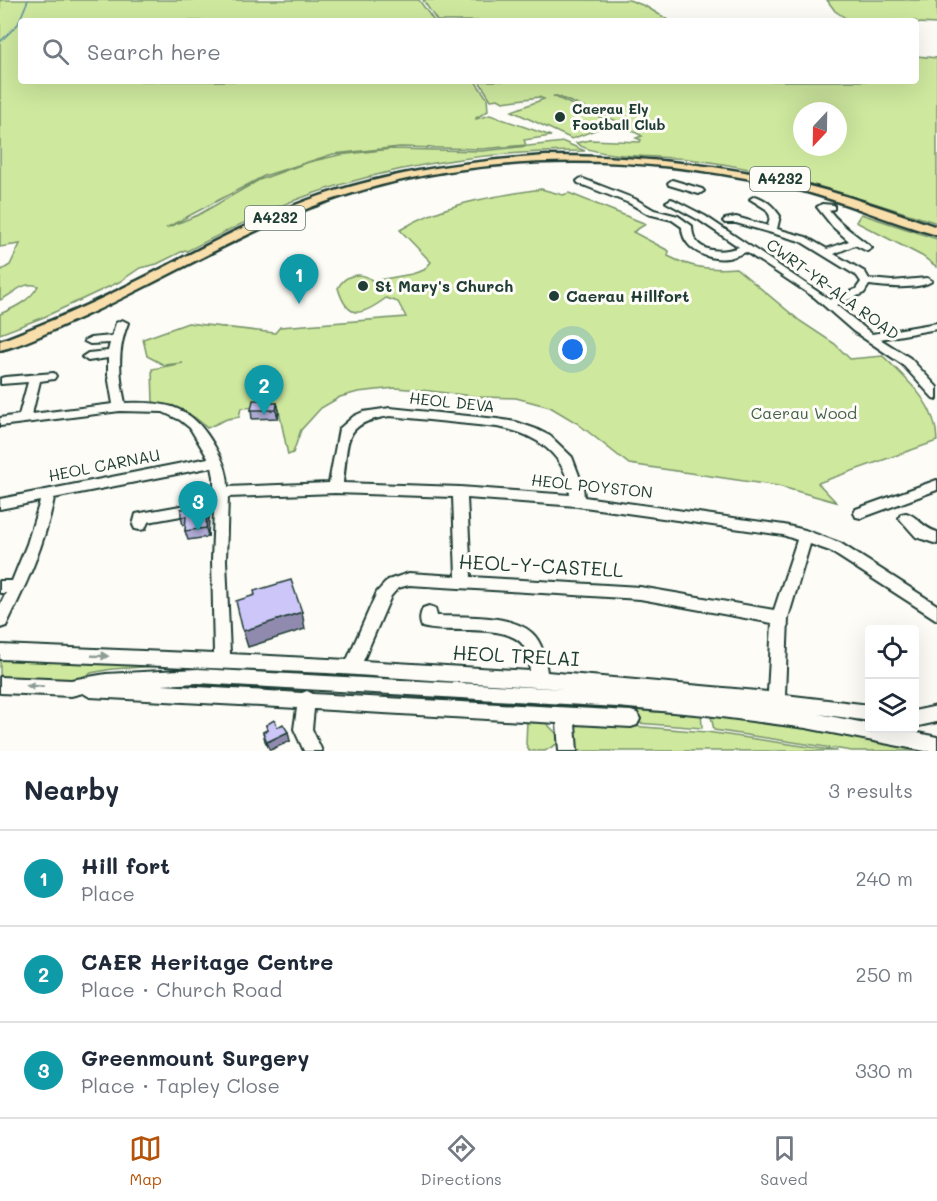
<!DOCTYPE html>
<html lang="en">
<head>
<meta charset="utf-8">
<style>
  body { margin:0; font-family:Mali,sans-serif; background:#f2f2f3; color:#1f2937 }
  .controls { position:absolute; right:18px; bottom:18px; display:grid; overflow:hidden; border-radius:6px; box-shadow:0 6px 24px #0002 }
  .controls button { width:54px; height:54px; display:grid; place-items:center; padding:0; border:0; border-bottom:2px solid #e0e1e3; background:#fff; color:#1f2937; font:30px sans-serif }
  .compass { position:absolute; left:793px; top:102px; width:54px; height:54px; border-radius:50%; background:#fff; box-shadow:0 6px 24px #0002; rotate:202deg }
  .you { position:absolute; left:573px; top:350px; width:21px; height:21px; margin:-15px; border:4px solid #fff; border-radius:50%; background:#1a73e8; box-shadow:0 0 0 9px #1a73e833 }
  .badge { display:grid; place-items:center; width:39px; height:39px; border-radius:50%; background:#b45309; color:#fff; font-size:20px; font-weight:700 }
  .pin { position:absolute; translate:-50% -50px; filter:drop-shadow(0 2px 3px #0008) }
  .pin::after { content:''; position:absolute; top:32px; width:21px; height:18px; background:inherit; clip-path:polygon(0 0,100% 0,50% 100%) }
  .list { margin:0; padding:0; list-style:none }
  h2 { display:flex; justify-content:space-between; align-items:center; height:78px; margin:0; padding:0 24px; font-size:26px }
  h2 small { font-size:20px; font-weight:400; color:#747a83 }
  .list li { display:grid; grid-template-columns:39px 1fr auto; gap:18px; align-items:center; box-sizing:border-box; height:96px; padding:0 24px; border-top:2px solid #e0e1e3 }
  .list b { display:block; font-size:22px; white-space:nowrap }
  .list p { margin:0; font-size:20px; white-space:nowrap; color:#747a83 }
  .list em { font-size:20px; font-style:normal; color:#747a83 }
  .icon { flex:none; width:33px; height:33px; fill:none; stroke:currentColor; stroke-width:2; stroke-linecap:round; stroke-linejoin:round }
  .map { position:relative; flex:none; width:937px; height:751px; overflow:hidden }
  .search { position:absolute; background:#fff; box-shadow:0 6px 24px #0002; left:18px; right:18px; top:18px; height:66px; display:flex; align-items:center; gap:15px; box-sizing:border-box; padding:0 21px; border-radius:6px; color:#747a83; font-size:22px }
  .sheet { height:366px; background:#fff }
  nav { display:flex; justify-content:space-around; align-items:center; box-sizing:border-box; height:84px; border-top:2px solid #e0e1e3; background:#fff; font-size:16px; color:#747a83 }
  nav a { display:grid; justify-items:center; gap:3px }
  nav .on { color:#b45309 }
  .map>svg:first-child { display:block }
  .green { fill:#cee89e; stroke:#769269; stroke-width:1.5; fill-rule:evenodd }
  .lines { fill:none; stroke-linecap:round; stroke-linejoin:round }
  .stream { stroke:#5b8e9e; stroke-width:1.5 }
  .minor-casing { stroke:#1f3d34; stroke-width:4 }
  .major-casing { stroke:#1f3d34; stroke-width:5 }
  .minor { fill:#fdfcf7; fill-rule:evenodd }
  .major { fill:#f8deab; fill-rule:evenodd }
  .wall { fill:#b0aad5; stroke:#1f3d34; stroke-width:1.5 }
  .shaded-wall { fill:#908bae; stroke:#1f3d34; stroke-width:1.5 }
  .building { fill:#cdc6f8; stroke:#1f3d34; stroke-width:1.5 }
  .oneway { fill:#8e9c96 }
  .poi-dot { fill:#1f3d34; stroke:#fdfcf7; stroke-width:2 }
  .labels { text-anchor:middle; stroke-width:6; stroke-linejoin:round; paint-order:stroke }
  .far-poi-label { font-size:14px; font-weight:bold; fill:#1f3d34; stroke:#fdfcf7; text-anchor:start }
  .shield { fill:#fdfcf7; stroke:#62766e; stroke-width:1.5 }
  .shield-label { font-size:15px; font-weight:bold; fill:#1f3d34 }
  .poi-label { font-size:16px; font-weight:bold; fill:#1f3d34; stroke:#fdfcf7; text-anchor:start }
  .street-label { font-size:16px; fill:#1f3d34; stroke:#fdfcf7 }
  .park-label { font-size:16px; fill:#425f49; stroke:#fdfcf7 }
  .near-street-label { font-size:20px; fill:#1f3d34; stroke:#fdfcf7 }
</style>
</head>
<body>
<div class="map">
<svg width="937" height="751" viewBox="0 0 937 751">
  <rect width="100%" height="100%" fill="#fdfcf7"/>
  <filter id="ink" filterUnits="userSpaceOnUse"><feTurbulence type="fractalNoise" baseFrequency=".0167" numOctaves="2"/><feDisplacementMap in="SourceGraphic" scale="12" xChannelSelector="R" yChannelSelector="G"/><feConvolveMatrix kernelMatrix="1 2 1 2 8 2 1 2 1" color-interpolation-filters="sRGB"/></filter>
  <g filter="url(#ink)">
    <g class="green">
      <path d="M0,0H419L434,21H21V81H475L487,98L488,111L476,118V119L490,115L551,136L524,140L526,145L482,149L400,147L333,154L264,176L166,228L198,215L259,180L309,162L339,155L391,149L482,151L564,142L585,151C485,151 384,166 290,202C255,216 221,234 187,251L185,250L157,264L140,268L119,282L44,317L0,334V314C14,308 31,300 38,286C23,280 13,295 0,300V271L10,265L20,244L0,247Z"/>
      <path d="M423,0H629L645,6L670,21H437Z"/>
      <path d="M827,0H937V24L916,23V21H850L835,11Z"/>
      <path d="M916,56L937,58V223C855,197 774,169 688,159C661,156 594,158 576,143L590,140L640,142L641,140L636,138L642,136L624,126L627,124L626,123H621L557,96H553L613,123L572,139L512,111L544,99L539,97L503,102L498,99L491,100L479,81H916ZM802,111H838V147H802Z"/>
      <path d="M541,189L563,195L569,193L646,224L633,232L669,251L668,256C691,268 710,270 736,268L800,321L835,344L850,359L883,356C907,380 937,404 937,441L818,483L836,502L778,486L629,464L577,423L550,407L516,398L481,397L421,390L395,388L358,392L340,397L321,408L301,430L293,453L288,455L278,406L241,408L239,417L227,419L207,428C191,412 175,406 153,402L152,369L183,363L164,365L147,356L143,339L188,323L275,333L280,327L406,317L398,302L386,298C363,315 348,322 338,288C345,274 361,271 373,281L412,274L424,270L431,262L400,230C444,203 491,197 541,189Z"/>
      <path d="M861,214L937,239V267L922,256L856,222Z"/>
      <path d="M0,657L161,664L159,666L112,669L91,673L76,680H0Z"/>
      <path d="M526,702L696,715L701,710L702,728L636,723L526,708Z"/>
      <path d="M710,712L732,719L805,728L924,751H852L714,730Z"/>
      <path d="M527,720H543L558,735L557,744L545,751H529L526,744Z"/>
      <path d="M580,722L707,732L837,751H574L573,729Z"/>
    </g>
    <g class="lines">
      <path class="stream" d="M0,42L18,24L28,0"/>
      <g class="minor-casing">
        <g id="minor">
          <path d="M581,178L635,199L654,210L678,216L692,226C692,253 720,254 739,247L699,220L666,202L671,199L674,200L705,216L830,300L856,289L861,282L857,276L800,241L736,223H725L723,221L725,219L736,217L768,226L770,216L766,209L750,199L755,196C767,200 773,206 780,216L777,229L806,237L827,249L849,241L833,227L817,207L822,204L834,205V209L829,210C843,228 856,234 872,248L867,251L855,245L834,254L865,272L869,279L892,281L927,278L932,281C920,290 885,287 869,285L864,293L836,305L872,334L937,323V329L880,339L910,358L937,387V399L933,398L902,364L853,331L814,297L746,252C740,254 734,257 728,258C708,261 682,249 682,227L672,220L648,214L629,203L578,183L577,181Z"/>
          <path d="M672,180L702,189L704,191L699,194L669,185L668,183Z"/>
          <path d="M122,320L128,323C117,350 119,375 125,403C169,401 193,407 215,447C223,460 228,472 228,487L329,483L339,429L354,416L363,412L390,408L497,419L516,422L536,429L550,436L572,457L583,486L584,497L784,525L805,530L840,543L937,605V620L830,551L810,544L788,618L785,695L870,705V721L819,714L870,724V728H894L937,737V751H925L806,728L706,715L617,707L198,683L162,685L302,693L307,691L313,694L631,711L637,713L640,719L637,725L631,727L575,724L577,751H559L557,723L314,709L312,729L322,751H304L294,729L297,708L90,697L83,693L71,696L0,693V677L71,680L106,674L198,669L566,689L327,673L0,659V645L214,654L212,560L214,510L148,522L145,529L140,530L135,529L133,525L136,514L141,513L214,500V477L212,467L54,498C45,544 26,585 6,626L0,628V605L6,593H0V581H12L27,544L40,501L0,509V499L208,458L190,428L180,420L163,412L120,411L0,426V418L19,415L28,382L1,384V378L5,377L54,373L56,376L54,379L40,381L32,414L113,404L108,375V358L88,361L82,357L88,353L108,351L110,343L90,344L84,341L90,338L112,336L116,323ZM390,416L497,427C535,433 567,454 570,495L460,487L343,483C349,441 341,423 390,416ZM335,493L453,497L456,576L409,573L388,580L377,592L347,660L230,654L226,560L228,497ZM467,498L577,506L783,535L797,540L774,610L640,587L471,577ZM409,585L640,599L772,623L768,692L547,672C545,659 543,643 532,633C512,614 463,617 437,616L435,608L429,606L423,608C420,615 419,620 422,627C448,635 511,621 525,648C529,655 529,663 530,671L363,661L391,596L398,588Z"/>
          <path d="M937,480V490L861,518L856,517L854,513L856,509Z"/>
          <path d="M906,513C919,517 921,527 937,532V544L916,537L899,518L901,514Z"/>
          <path d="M937,706V722L914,727V711Z"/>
        </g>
      </g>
      <g class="major-casing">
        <path id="major" d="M546,156C631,156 714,163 797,183C844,194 891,211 937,227V235C889,222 844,201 796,189C629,148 441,149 282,219C208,251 139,293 64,325C44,334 22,345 0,350V341C45,324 90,305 133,283C186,257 238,227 293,206C374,174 459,162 546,156Z"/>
      </g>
      <use href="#minor" class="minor"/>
      <use href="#major" class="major"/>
    </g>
    <g class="wall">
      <path d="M277,403L279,411L278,418L252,419L251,410Z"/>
      <path d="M207,505L209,514L208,537L188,540L185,531L186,525H183L181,517Z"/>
      <path d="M266,725L278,727L290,741L270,750L265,741L263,732L267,730Z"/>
    </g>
    <g class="shaded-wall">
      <path d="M277,403L279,411L278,418L276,410Z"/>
      <path d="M207,505L209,514L208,537L206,528Z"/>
      <path d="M302,612L305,629L248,647L243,631Z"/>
      <path d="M288,732L290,741L270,750L267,742Z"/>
    </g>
    <g class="building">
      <path d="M253,400H272L271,403H277L276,410H251Z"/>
      <path d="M207,505L206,528L185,531L186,516L181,517V509Z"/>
      <path d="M291,580L302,612L243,631L236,601L255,595L254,591Z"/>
      <path d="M274,720L278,727L283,724L288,732L267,742L263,732L268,730L266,725Z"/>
    </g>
    <defs><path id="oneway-solid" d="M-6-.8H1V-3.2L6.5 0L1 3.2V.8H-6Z" transform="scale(1.5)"/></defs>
    <g class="oneway">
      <use href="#oneway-solid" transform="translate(100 656) rotate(2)"/>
      <use href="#oneway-solid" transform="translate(35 686) rotate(-177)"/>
    </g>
  </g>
  <g class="poi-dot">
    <circle cx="560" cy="117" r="6"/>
    <circle cx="363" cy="286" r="6"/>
    <circle cx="554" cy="296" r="6"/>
  </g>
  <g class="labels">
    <g class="far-poi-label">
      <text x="572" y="114">Caerau Ely<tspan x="572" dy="16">Football Club</tspan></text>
    </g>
    <g class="shield">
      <rect x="750" y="167" width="60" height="24" rx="4.5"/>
      <rect x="245" y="206" width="60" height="24" rx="4.5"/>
    </g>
    <g class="shield-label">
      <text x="780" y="184">A4232</text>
      <text x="275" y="223">A4232</text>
    </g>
    <g class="poi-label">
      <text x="375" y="292">St Mary's Church</text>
      <text x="566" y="302">Caerau Hillfort</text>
    </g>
    <g class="street-label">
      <text transform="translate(833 289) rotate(36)" y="6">CWRT-YR-ALA ROAD</text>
      <text transform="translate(452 402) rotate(6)" y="6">HEOL DEVA</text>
      <text transform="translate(104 465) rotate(-11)" y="6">HEOL CARNAU</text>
      <text transform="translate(592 486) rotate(6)" y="6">HEOL POYSTON</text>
    </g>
    <g class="park-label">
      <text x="804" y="419">Caerau Wood</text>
    </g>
    <g class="near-street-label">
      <text transform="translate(541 566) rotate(3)" y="7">HEOL-Y-CASTELL</text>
      <text transform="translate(516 656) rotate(3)" y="7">HEOL TRELAI</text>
    </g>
  </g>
</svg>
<div class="controls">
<button><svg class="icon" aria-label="locate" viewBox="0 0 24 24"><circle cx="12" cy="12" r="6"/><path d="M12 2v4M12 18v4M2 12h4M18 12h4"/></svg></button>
<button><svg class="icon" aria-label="layers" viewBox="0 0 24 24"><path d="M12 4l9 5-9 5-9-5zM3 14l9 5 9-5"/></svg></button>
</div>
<svg class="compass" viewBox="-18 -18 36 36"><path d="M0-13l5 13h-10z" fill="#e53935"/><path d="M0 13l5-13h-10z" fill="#747a83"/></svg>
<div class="you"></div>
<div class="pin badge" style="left:299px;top:304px;background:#0f9aa8">1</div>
<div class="pin badge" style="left:264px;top:415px;background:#0f9aa8">2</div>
<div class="pin badge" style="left:198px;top:531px;background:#0f9aa8">3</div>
<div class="search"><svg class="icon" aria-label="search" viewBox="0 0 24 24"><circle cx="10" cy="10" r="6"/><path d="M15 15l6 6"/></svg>Search here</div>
</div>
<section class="sheet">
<h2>Nearby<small>3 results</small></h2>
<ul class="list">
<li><span class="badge" style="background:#0f9aa8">1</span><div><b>Hill fort</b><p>Place</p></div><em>240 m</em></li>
<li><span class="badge" style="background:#0f9aa8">2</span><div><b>CAER Heritage Centre</b><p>Place · Church Road</p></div><em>250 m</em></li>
<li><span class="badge" style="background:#0f9aa8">3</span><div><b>Greenmount Surgery</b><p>Place · Tapley Close</p></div><em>330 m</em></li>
</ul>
</section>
<nav>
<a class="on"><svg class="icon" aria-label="map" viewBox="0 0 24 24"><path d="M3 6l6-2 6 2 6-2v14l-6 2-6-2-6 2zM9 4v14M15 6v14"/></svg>Map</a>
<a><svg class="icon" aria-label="directions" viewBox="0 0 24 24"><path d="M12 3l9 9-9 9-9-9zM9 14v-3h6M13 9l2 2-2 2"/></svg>Directions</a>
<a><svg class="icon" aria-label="saved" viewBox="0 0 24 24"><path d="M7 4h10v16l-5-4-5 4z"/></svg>Saved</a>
</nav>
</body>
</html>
